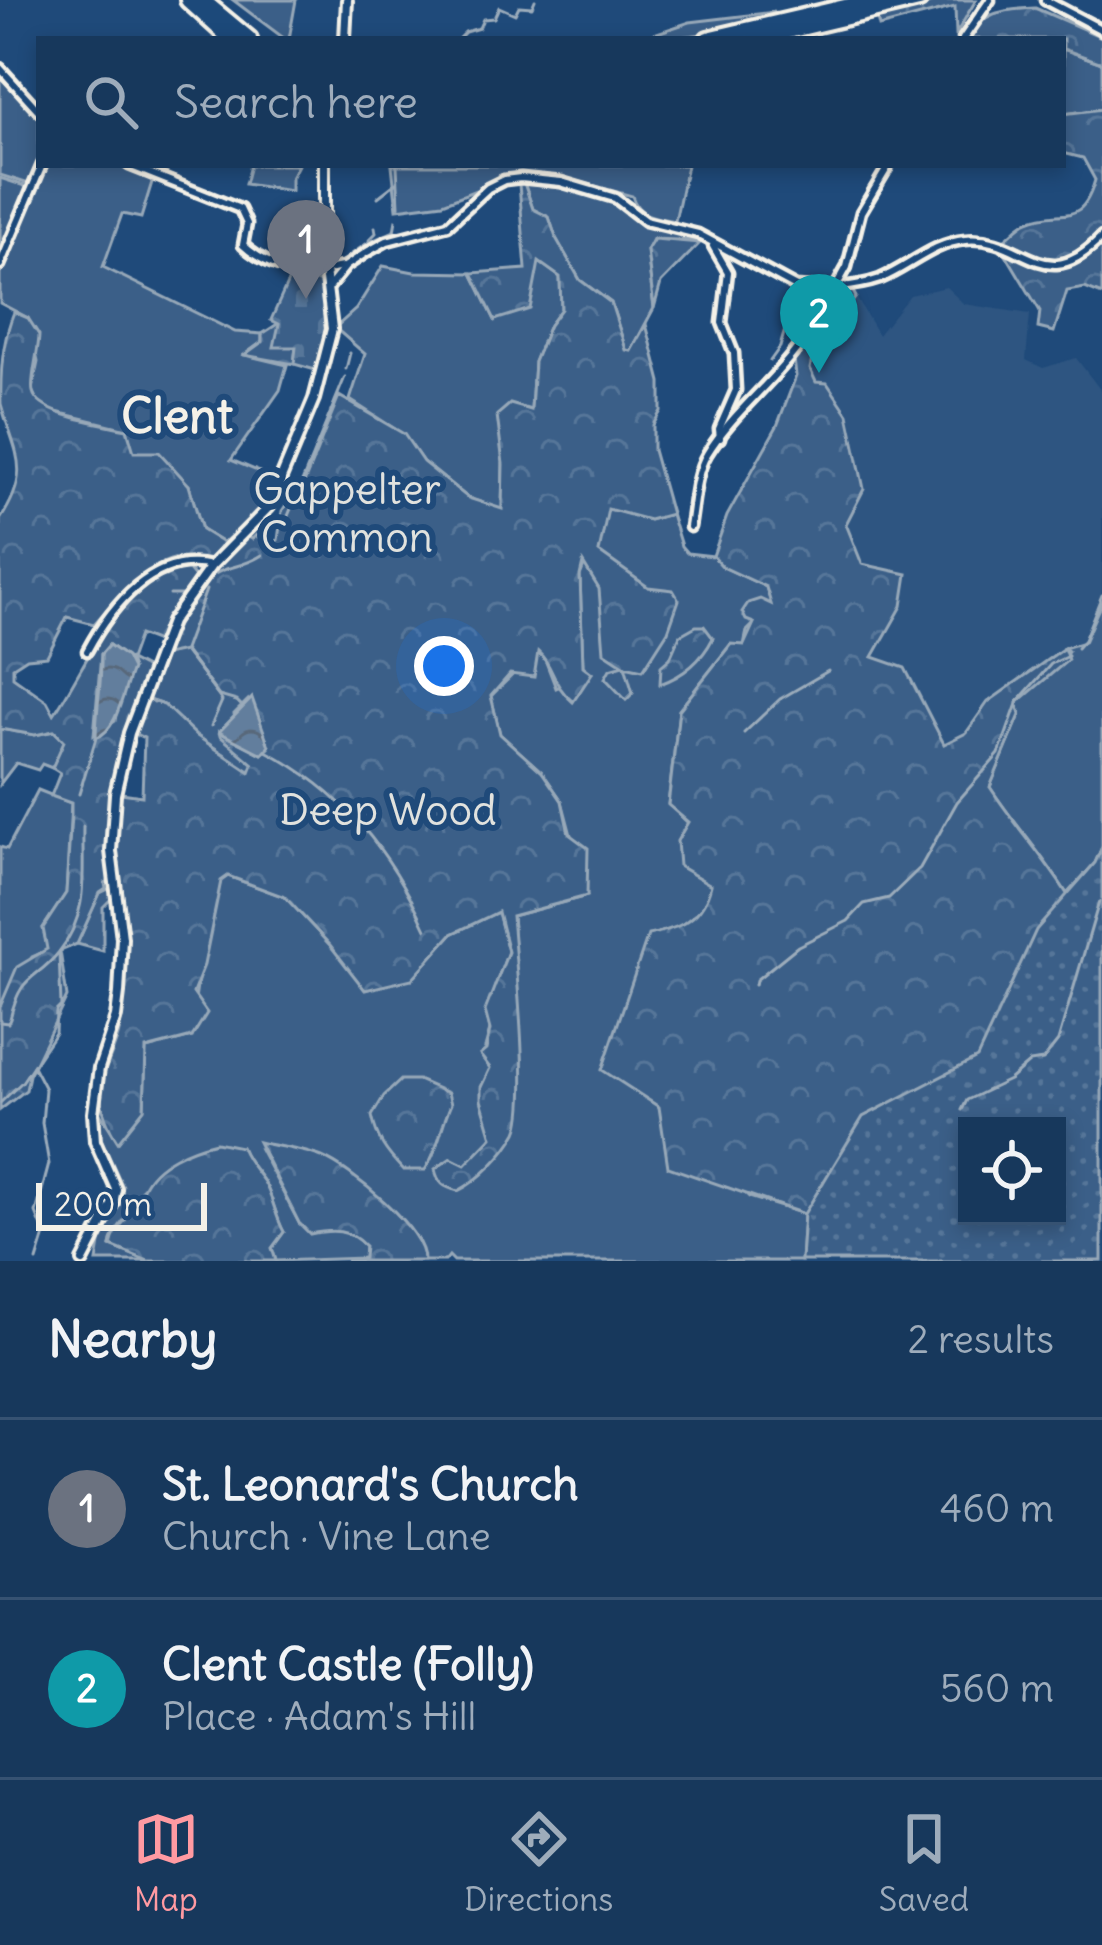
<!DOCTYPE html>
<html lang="en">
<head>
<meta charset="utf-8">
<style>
  body { margin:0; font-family:Delius,sans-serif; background:#244365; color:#f1f3f6 }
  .controls { position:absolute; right:36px; bottom:36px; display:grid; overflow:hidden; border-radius:0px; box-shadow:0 6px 18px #0003 }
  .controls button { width:108px; height:108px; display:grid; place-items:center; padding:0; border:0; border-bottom:3px solid #365272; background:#17385c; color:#f1f3f6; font:60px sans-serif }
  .scale { position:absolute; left:36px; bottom:30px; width:171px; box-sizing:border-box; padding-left:12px; border:6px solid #f4f1e8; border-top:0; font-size:33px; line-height:42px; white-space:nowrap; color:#f4f1e8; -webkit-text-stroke:9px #1f4a7a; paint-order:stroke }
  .you { position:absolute; left:444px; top:666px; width:42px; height:42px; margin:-30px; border:9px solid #fff; border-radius:50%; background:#1a73e8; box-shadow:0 0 0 18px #1a73e833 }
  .badge { display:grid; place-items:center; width:78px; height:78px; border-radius:50%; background:#ff9aa2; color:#fff; font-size:39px; font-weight:700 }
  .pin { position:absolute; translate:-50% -99px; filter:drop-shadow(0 3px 6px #0008) }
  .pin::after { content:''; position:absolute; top:63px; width:42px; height:36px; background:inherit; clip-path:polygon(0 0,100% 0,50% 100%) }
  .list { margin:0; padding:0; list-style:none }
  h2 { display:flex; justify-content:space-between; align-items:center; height:156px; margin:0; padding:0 48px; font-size:51px }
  h2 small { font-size:39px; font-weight:400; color:#9eacbb }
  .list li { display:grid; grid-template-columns:78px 1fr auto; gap:36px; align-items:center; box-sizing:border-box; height:180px; padding:0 48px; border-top:3px solid #365272 }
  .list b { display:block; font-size:45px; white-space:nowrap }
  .list p { margin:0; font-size:39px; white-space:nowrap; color:#9eacbb }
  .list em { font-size:39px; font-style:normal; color:#9eacbb }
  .icon { flex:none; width:66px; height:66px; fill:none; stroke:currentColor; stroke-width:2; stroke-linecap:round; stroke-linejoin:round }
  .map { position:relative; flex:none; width:1102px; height:1261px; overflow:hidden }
  .search { position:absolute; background:#17385c; box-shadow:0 6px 18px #0003; left:36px; right:36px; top:36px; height:132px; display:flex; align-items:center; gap:30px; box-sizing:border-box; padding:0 42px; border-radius:0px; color:#9eacbb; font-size:45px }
  .sheet { height:516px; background:#17385c }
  nav { display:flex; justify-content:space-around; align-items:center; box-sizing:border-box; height:168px; border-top:3px solid #365272; background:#17385c; font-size:33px; color:#9eacbb }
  nav a { display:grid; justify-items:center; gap:6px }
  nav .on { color:#ff9aa2 }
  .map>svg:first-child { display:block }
  .built { fill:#2d5581 }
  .green { fill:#3a5f88; stroke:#97a8b8; stroke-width:3 }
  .forest { fill:url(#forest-crowns); stroke:#97a8b8; stroke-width:3; fill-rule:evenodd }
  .cemetery { fill:url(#cemetery-stones); stroke:#97a8b8; stroke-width:3 }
  .park { fill:url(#park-dots); stroke:#97a8b8; stroke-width:3; fill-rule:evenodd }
  .water { fill:url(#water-waves); stroke:#9cacbb; stroke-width:3 }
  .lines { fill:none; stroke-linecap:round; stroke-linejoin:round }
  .stream { stroke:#9cacbb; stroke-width:3 }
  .minor-casing { stroke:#f4f1e8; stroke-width:15 }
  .tertiary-casing { stroke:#f4f1e8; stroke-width:16 }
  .trunk-casing { stroke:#f4f1e8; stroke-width:22 }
  .minor { stroke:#1f4a7a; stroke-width:6 }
  .tertiary { stroke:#1f4a7a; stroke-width:8 }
  .trunk { stroke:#1f4a7a; stroke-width:14 }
  .labels { text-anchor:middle; stroke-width:12; stroke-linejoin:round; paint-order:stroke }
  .park-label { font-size:42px; fill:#e1e2de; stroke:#1f4a7a }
  .quarter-label { font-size:48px; font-weight:bold; fill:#f4f1e8; stroke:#1f4a7a }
</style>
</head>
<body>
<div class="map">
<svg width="1102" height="1261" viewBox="0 0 1102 1261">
  <defs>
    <pattern id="forest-crowns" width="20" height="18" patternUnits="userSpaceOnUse" patternTransform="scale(3)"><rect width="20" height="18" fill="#3a5f88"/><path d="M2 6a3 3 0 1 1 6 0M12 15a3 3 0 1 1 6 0" fill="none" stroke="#577699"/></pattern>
    <pattern id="cemetery-stones" width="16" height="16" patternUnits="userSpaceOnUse" patternTransform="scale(3)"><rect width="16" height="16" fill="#3a5f88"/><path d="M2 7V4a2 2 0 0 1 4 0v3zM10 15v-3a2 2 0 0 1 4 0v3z" fill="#577699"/></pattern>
    <pattern id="park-dots" width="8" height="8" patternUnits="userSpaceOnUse" patternTransform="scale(3)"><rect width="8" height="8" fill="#3a5f88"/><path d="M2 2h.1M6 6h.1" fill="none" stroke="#577699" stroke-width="1.8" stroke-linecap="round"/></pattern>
    <pattern id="water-waves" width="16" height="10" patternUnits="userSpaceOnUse" patternTransform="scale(3)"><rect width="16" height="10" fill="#627e9d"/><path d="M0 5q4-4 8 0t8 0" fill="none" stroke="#58687a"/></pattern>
  </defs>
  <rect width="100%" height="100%" fill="#1f4a7a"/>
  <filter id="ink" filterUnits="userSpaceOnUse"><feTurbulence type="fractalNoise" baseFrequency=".00833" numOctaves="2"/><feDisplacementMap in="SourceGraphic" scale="24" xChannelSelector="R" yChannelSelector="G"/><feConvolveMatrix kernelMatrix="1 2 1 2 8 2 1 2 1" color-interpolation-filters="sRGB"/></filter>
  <g filter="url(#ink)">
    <path class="built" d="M946,287L964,304L1030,314L1026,360L1043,368L1076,358L1102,392V597L1084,642L1064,648L988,702L966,733L944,744L924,707L873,657L902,606L862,564L846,523L816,382L810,369L812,358L856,297L878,335L910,295Z"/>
    <g class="green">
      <path d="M233,0H296L289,39H285Z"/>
      <path d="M1063,49L1102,63V109L1063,114Z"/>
      <path d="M0,77L39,115V162L32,185L0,175Z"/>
      <path d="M45,165H124L153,179L141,218L122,214L103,267L235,332L262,334V342L245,355L287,365L280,390L231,460L279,480L266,505L223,543L202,530L189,485L133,452L127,429L52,411L38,403L32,390L38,362L28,318L0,303V273Z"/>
      <path d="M250,165H298L291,178V191L245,184Z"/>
      <path d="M392,165H687L675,221C655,217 639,217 632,196L577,181L514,175L443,203L397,209Z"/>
      <path d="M0,178L31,188L0,257Z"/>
      <path d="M524,183L583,191L614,201L644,225L702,241L653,239L647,251L654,308L631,351L626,350L611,303L580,280L556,238L549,217L533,209Z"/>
      <path d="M538,261L560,277L561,309L549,325L534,362L531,410L503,464L502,510L468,498L423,462L403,434L350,400L365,354L335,328L356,309L383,266L414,272L472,273L495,320Z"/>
      <path d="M607,508L649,520L671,514L681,546L687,553L713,556L723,567L766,587L772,606L747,631L744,645H730L679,710L668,804L688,823L711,885L706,906L676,929L660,1107L749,1197L804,1214L801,1261H454L449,1256L445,1261H420C393,1223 369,1179 325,1159C307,1150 280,1151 260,1149L299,1223L353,1234L365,1246L364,1258L276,1261L272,1248L284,1232C275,1216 273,1196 264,1182C255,1169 247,1162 241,1147L141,1190C137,1213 114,1223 111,1246L148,1261H97L102,1232L123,1187L99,1134L101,1115L118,1141L144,1108L146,1049L192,1037C193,985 208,932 221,880L228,876L285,897L330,945L412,979L452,934L498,912L508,951L486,1011L490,1030L485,1048L522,1061L512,916L587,896L562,801L542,772L500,734L491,696L537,651L544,657L556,688L591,673L583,667L580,576Z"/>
      <path d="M1102,601V847L1095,863L1067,894C1044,856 1014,824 990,787L1020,715L1017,703L1065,659L1068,651L1064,648L1084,642Z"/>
      <path d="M184,650L217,694L237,701L242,706L234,714L254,764L251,772L197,736L164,705L148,700L165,655Z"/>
      <path d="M0,729L35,735L54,731L65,742L52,768L42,764L38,770L16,763L0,784Z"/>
      <path d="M38,790L71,803L66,893L43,928L48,950L32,957L0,1007V847L7,849Z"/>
      <path d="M111,888L113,897L103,907V951L77,944L100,893Z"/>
    </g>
    <g class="forest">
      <path d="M943,0H976L956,34L955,7L879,27L876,15Z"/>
      <path d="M1035,8L1102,37V63L1063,49V39H968C983,10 1005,10 1035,8Z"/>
      <path d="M775,12C736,31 683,39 639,39L690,22Z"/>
      <path d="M1102,109V233C1067,271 1051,264 1007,245L1005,239C1012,234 1020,224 1028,221C1063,207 1081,229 1095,180L1083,158L1063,153V114Z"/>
      <path d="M524,183L533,209L549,217L556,238L580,280L611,303L626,350L631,351L646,324L661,382V411L653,425V450L671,514L649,520L608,509L599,552L648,587L673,590L679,600L668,631L643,670L625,666L633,693L626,700L605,678L610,669L624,665L604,652L599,589L583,563L580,576L583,666L592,673L573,702C552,685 554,666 538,652L534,677L510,674L491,696L500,734L542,772L562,801L569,834L588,848L587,896L512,916C515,955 531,1104 517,1132C505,1154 480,1180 458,1191C444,1187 438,1184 435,1169L451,1158L465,1165L492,1137L481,1100V1087L490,1068L480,1055L486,1050L490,1030L485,1011L508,952L498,912L452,934L412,979L365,990L330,945L285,897L228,876L221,881L204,965L193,993L207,1013L192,1037L146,1049L144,1109L118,1142C79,1081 119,1065 123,1009C129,936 110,865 121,793L142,796L144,738L133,733L148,700L164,705L197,736L250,772L253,764L220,736L219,732L262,754L269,748L248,700L242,706L237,701L219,696L184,651L165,655C180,607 211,571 244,534L252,539L256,535L262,541L267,536L271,543L278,540L282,511L292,496L298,498L339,396L404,434L423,462L468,498L502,509L503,464L497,415L510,404L531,410L534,362L549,325L561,309L560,277L539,262L530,309L495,320L472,273L526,269L519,184Z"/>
      <path d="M654,239L700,243L661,283L654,308L647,250Z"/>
      <path d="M1102,240V295L1085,288L1067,291L1054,332L1038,328L1040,311L1004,251C1045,265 1068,278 1102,240Z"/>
      <path d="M850,286L856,297L812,358L810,369L816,382L827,383L848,414L864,489L846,524L862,564L907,574L902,606L873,657L905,668L944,744L966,733L988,702L1064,648L1068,660L1017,703L1020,715L990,787C1014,824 1043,856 1067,894L1095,863L1102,847L1066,1091L854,1160L804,1214L668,1167L659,1107L602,1070L648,935C681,928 703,919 711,885L679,866L677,841L688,822L668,805L679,710L731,644L744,645L754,623L746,620L742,612L748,603L760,599L771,604L766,587L723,567L713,556L727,516L777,426L796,376L794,359L835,290Z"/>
      <path d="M14,312L28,318L39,335C39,350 30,380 33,392C38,416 105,424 127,429L134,452H159L189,485L202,530L223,543L208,563C198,561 188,557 179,558C152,560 111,604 94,624L67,617L47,656L27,658L13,667V677L47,701L54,714C89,662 116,582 186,567L199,582L171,612L160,643L139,635L130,660L149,670L114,785L109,824L110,881L105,883L106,889L100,893L77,944L60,951L67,997L29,1075L26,1090L0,1110V1007L17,967L47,949L43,928L66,893L71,815V803L51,796L60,773L52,768L64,741L54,731L35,735L0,729V520C33,470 15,454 1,404C0,373 2,341 14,312ZM109,645L129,660L132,669L118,702L115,721L94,735L101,654Z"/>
      <path d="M279,323L296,347L294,364L244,355L262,342V334Z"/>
      <path d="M696,626H704L713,638C703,658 685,675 660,684L661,666L670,658L680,635Z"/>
      <path d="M401,1080H418L448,1093L451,1104C441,1126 438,1151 425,1170H403C386,1152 377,1140 372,1116L384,1096Z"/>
      <path d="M216,1142L241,1147C247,1162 255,1169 264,1182C273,1197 275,1216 284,1232L272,1248L276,1261H148L111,1246C114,1227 127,1222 136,1206C142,1197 138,1197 143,1188C155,1162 190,1148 216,1142Z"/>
      <path d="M258,1142C279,1147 303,1149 322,1157C351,1169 426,1230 424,1261H346L364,1258L365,1246C349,1229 333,1229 310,1234L299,1223Z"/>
    </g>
    <path class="cemetery" d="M292,273L324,284L327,333L319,371L294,364L296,347H274L279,324L271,320Z"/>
    <path class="park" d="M1102,847V1261H801L804,1214L863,1117L977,1058L1036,930L1095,863ZM967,1126H1057V1216H967Z"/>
    <g class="water">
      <path d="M109,645L126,657L132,669C123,691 118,730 96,738C96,710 102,682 101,654Z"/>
      <path d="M252,698L269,746L262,754L219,732Z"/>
    </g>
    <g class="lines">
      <g class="stream">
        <path d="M458,39L465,32L479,28L483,19L494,18L499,7L515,14L519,6L532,7L535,0"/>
        <path d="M397,165L399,206"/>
        <path d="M378,197L396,183"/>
        <path d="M369,240L376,233L375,227"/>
        <path d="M349,256L369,242L394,231L396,220"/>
        <path d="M770,361L780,347L788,319"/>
        <path d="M346,369L350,353"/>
        <path d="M288,516L345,377"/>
        <path d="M215,574C228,566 244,567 262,555"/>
        <path d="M206,590L184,650L222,701L211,726"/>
        <path d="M170,595H185"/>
        <path d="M1077,648L1084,640L1102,595"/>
        <path d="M744,733L780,699L828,671"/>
        <path d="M266,751C342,790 391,852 426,929"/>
        <path d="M79,794L96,738"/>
        <path d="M755,985L756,980L798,946L848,921L864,904L889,898L920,868L957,802L999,754L1018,701L1051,664L1068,656"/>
        <path d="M0,1022L8,1023L10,1019C21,972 35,982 59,952C90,913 82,873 83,827"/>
        <path d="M33,1066L45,1089L42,1123L49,1164L36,1213L45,1235L37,1261"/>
        <path d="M0,1103L22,1082L55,1033L56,1011L61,1006L59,953"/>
        <path d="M962,1110L967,1100L1009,1080L1030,1062L1043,1060L1058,1041L1099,902"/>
      </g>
      <g class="minor-casing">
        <g id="minor">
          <path d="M1045,0L1102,30"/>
          <path d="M963,39L990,0"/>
          <path d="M0,68L39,111"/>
          <path d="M129,165L240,209L247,224L243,245C271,271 307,275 342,267"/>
          <path d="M713,246L728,272L722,323L734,353L736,390L719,429L720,438"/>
          <path d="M0,265L42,165"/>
          <path d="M837,285L847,267L861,212L889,165"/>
          <path d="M329,287L346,266L367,252L387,241L448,225L488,188L504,180L521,178L561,182L615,198L645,221L698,234L796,287C820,290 857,287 880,279C909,267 933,243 965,240C1025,234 1043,299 1102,237"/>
          <path d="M690,527C694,505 695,474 707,454C743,395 811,359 826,287"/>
          <path d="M87,651C111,606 154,552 211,566"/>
        </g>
      </g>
      <g class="tertiary-casing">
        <g id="tertiary">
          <path d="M345,39L347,0"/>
          <path d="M83,1261L113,1203L116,1189L95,1141L93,1113L99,1068L116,1017L119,993L122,938L111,851L115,794L129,733L171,622L211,566L269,507L314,399L332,329L324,262V165"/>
        </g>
      </g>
      <g class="trunk-casing">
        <g id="trunk">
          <path d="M188,0L231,39"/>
          <path d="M202,0L249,39"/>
          <path d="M708,39L875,0"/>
          <path d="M754,39L919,0"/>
        </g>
      </g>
      <use href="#minor" class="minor"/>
      <use href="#tertiary" class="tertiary"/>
      <use href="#trunk" class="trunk"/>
    </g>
  </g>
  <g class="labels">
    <g class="park-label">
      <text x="347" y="504">Gappelter<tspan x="347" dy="48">Common</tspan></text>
      <text x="388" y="825">Deep Wood</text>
    </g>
    <g class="quarter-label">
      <text x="177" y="433">Clent</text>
    </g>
  </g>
</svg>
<div class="controls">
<button><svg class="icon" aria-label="locate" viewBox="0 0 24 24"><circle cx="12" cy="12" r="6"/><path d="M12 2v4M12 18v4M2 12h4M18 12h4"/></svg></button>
</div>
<div class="scale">200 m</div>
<div class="you"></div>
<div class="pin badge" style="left:306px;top:299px;background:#6b7280">1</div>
<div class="pin badge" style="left:819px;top:373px;background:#0f9aa8">2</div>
<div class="search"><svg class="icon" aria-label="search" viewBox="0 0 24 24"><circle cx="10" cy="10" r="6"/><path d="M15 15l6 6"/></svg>Search here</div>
</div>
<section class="sheet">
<h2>Nearby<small>2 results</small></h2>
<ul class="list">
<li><span class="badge" style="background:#6b7280">1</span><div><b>St. Leonard's Church</b><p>Church · Vine Lane</p></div><em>460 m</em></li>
<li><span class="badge" style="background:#0f9aa8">2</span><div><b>Clent Castle (Folly)</b><p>Place · Adam's Hill</p></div><em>560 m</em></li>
</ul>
</section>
<nav>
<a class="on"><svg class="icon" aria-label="map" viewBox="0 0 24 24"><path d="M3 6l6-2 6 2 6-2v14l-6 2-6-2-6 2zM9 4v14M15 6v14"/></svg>Map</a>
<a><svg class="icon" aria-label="directions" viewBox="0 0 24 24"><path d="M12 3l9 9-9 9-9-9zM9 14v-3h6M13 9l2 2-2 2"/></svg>Directions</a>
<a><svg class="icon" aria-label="saved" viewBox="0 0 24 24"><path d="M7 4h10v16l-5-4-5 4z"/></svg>Saved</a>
</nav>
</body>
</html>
